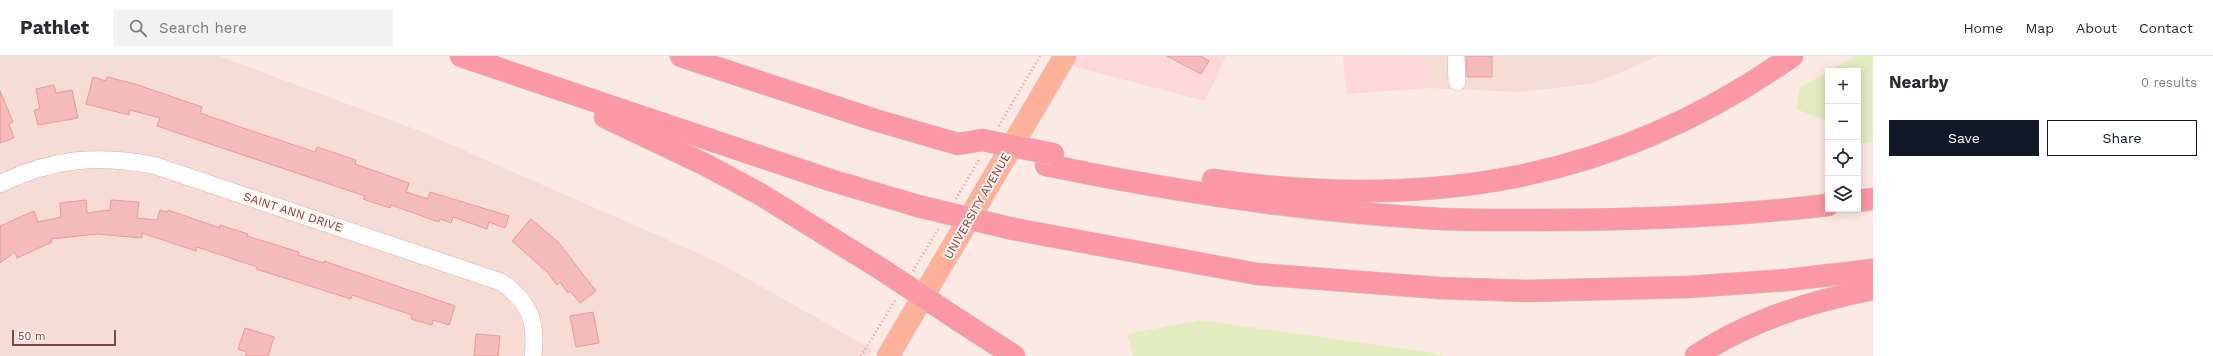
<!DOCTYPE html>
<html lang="en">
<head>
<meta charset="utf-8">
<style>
  body { margin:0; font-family:"Work Sans",sans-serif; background:#f2f2f3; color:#2b2b33 }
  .controls { position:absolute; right:12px; top:12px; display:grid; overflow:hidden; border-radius:0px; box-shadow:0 2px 10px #0003 }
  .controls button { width:36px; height:36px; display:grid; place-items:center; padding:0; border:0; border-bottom:1px solid #e1e1e2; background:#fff; color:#2b2b33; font:20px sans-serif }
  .scale { position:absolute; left:12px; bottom:10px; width:104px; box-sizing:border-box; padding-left:4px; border:2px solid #77484a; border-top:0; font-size:11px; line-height:14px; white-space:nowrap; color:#77484a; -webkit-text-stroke:3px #ffefeb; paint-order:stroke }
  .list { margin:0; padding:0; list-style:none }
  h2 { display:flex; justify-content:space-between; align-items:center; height:52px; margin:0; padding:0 16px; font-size:17px }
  h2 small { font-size:13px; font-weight:400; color:#7c7c81 }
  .actions { display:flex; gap:8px; padding:12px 16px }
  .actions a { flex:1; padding:9px 0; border:1px solid #111827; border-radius:0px; text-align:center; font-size:14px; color:#111827 }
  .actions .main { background:#111827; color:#fff }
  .icon { flex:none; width:22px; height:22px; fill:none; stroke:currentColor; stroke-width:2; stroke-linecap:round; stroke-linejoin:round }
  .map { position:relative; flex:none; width:1873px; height:300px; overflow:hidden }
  header { display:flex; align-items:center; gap:24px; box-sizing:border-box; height:56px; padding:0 20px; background:#fff; border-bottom:1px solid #e1e1e2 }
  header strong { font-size:19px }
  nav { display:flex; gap:22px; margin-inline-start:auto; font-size:14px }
  .search { width:280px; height:36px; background:#f2f2f3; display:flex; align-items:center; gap:10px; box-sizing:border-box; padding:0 14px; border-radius:0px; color:#7c7c81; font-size:15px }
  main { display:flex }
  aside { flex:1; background:#fff }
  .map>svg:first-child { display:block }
  .residential { fill:#f7dbd5 }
  .commercial { fill:#fed7da }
  .green { fill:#e3ebc1 }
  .building { fill:#f4bbba; stroke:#e79a9a }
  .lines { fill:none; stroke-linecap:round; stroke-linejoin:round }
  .minor-casing { stroke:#d4b1af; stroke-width:18 }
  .major-casing { stroke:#d6c8c9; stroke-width:23 }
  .highway-casing { stroke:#d6c8c9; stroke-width:23 }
  .path { stroke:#d99d9d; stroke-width:2.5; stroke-dasharray:1 3; stroke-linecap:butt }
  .minor { stroke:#fff; stroke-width:17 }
  .major { stroke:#feb199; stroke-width:22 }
  .highway { stroke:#fa98a4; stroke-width:22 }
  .highway-bridge-casing { stroke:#d6c8c9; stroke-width:23; stroke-linecap:butt }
  .highway-bridge { stroke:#fa98a4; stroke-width:22 }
  .labels { text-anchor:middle; stroke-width:4; stroke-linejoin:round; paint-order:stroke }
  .street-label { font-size:12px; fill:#77484a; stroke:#ffefeb }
</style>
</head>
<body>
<header>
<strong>Pathlet</strong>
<div class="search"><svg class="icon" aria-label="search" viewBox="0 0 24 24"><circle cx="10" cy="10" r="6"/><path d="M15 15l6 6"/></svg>Search here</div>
<nav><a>Home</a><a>Map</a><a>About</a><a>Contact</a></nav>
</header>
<main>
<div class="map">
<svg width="1873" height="300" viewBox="0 0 1873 300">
  <rect width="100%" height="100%" fill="#fde9e4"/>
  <g class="residential">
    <path d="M0,0H219L420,75L716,205L872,293L868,300H0Z"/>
    <path d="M1427,0H1658L1596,27L1519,36L1428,32Z"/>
  </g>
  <g class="commercial">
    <path d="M1065,0H1226L1205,45L1061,7Z"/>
    <path d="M1343,0H1427L1428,32L1347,38Z"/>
  </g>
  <g class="green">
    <path d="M1855,0H1873V86L1858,88V15H1830Z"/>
    <path d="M1828,16V72L1826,65L1796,53L1800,31Z"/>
    <path d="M1200,264L1427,296L1444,300H1133L1127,278Z"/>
  </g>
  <g class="building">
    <path d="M1167,0H1201L1209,5L1201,18Z"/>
    <path d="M1466,0H1492V21H1467Z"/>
    <path d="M93,21L106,25L107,21L135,28L202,51L200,57L252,75L315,96L317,91L356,104L355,108L409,127L406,136L428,143L430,136L509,160L505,172L489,166L487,173L453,161L451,167L440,163L439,166L391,149L390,152L363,143L365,140L157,70L160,62L130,54L129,59L86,48Z"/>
    <path d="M54,29L56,37L72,34L78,62L38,69L34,54L40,53L36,33Z"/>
    <path d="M0,35L13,66L9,68L14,82L0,87Z"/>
    <path d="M86,144L87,157L110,154L111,144L139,146L137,162L157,164L160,154L167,156L168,154L220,172V169L248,178L247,180L299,196L298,199L324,207V205L455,250L449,269L433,264L432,269L411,263L412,259L352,239L351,243L256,213L257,211L197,191L196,195L142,177V182L97,178L51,183L52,186L17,202L15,196L0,207V170L34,155L38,166L61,161L60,147Z"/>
    <path d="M531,163L558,186L596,235L580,247L570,235L568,237L560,226L557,229L547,216L512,185Z"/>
    <path d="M593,256L599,287L576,291L570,260Z"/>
    <path d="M245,272L274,281L268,300H245L247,296L238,293Z"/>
    <path d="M476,278L500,280L498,300H474Z"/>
  </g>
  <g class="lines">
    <g class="minor-casing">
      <g id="minor">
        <path d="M1456,0L1457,26"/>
        <path d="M0,128C52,102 96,99 153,109L501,226C530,246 537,266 533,300"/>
      </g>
    </g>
    <g class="major-casing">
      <path id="major" d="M888,300L1065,0"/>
    </g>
    <g class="highway-casing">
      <g id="highway">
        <path d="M461,0L830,124L918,150"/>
        <path d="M681,0L875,64L958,88"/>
        <path d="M605,61L704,108L760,138L881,213"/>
        <path d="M1046,109C1171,135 1297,154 1425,162C1466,165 1507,164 1548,164C1642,164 1735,160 1828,149"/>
        <path d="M1213,124C1427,154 1612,127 1792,0"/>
        <path d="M1858,145L1873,143"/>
        <path d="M1013,173L1257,218L1439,232L1526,235L1688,231L1787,224L1873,214"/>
        <path d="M960,265L1014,300"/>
        <path d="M1696,300C1748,265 1811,245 1873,233"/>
      </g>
    </g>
    <g class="path">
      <path d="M999,70L1040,0"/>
      <path d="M956,143L980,102"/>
      <path d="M913,215L938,173"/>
      <path d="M861,300L896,243"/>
    </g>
    <use href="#minor" class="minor"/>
    <use href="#major" class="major"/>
    <use href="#highway" class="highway"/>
    <g class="highway-bridge-casing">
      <g id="highway-bridge">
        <path d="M958,88L982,84L1053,98"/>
        <path d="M918,150L1013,173"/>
        <path d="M881,213L960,265"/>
      </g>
    </g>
    <use href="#highway-bridge" class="highway-bridge"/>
  </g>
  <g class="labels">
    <g class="street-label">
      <text transform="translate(977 150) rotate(-60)" y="4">UNIVERSITY AVENUE</text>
      <text transform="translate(293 156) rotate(18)" y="4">SAINT ANN DRIVE</text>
    </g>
  </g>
</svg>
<div class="controls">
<button>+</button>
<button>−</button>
<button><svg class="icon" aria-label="locate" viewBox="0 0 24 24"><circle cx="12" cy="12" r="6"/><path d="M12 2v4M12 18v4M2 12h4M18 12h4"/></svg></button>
<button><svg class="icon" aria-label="layers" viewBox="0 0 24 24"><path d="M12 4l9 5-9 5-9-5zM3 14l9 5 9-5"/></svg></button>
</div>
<div class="scale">50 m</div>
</div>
<aside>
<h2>Nearby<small>0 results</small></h2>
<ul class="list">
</ul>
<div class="actions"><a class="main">Save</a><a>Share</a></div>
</aside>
</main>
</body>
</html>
